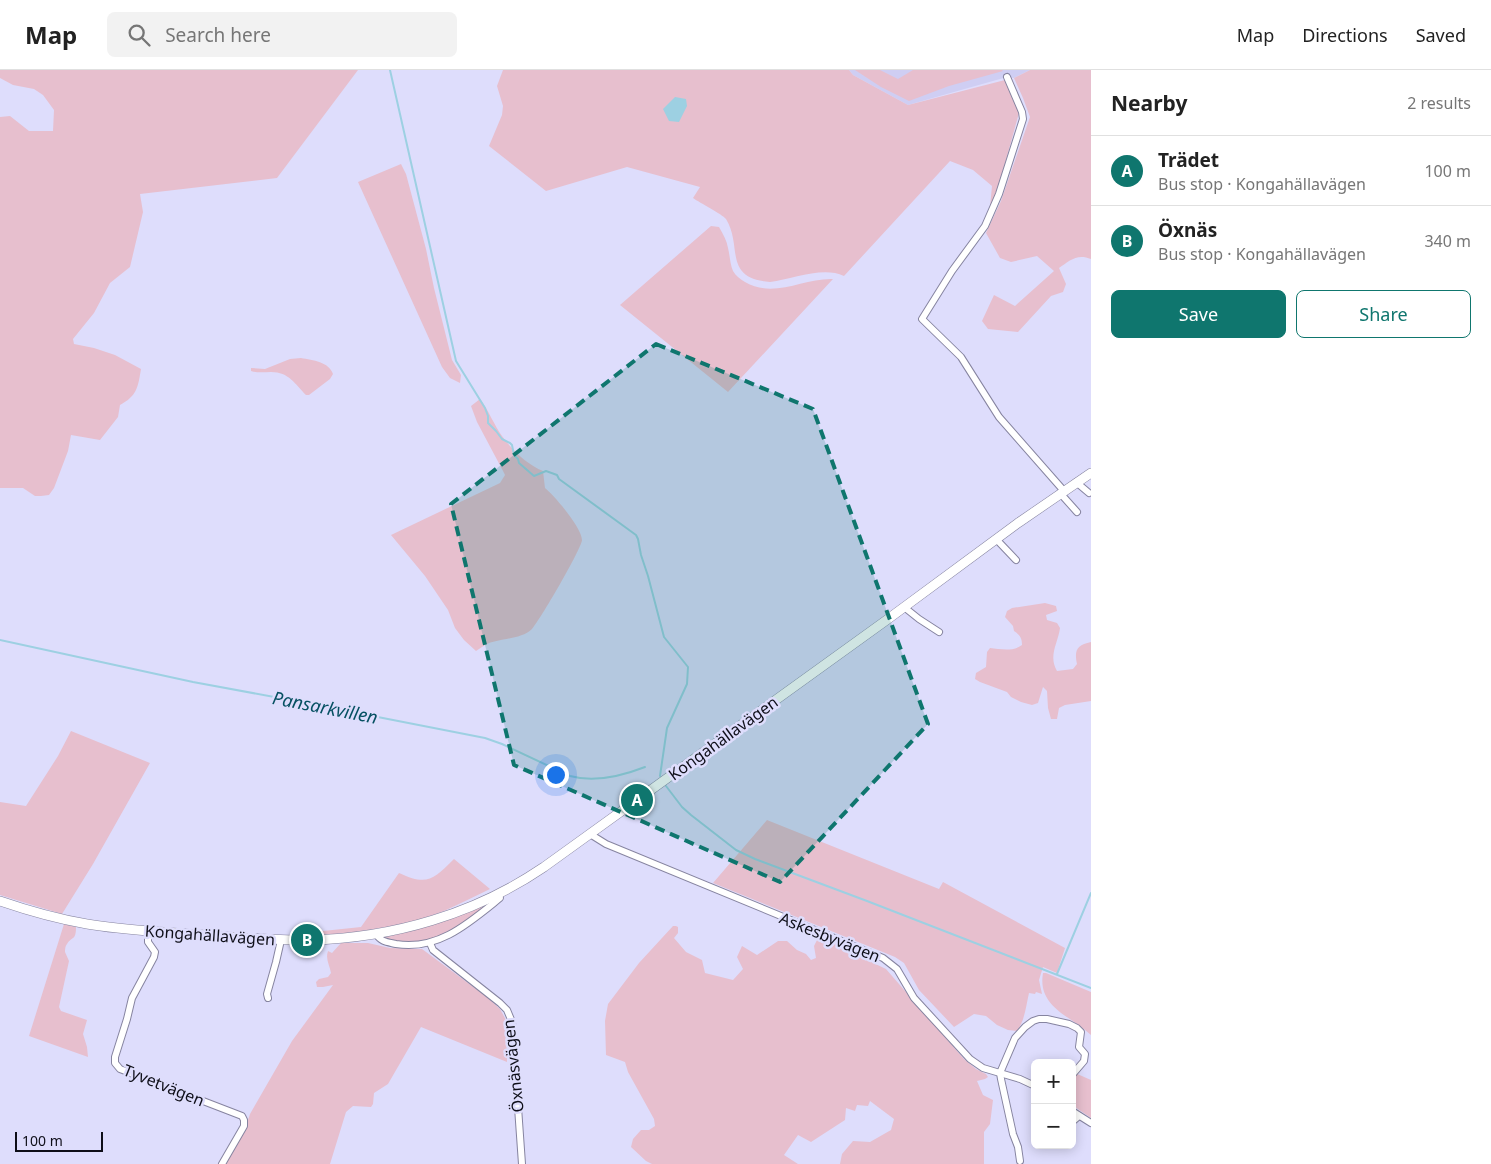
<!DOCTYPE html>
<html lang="en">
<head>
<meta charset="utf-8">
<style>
  body { margin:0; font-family:"Noto Sans",sans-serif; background:#f2f2f2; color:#222 }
  .controls { position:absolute; right:15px; bottom:15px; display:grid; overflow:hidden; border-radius:8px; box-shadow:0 2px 12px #0003 }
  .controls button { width:45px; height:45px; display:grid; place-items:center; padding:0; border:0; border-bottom:1px solid #e0e0e0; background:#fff; color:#222; font:25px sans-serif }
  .scale { position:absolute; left:15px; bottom:12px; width:88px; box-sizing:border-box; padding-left:5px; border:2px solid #0e0e18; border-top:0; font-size:14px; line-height:18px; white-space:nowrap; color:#0e0e18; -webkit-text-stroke:4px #deddfc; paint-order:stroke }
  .you { position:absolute; left:555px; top:704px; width:18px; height:18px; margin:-12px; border:4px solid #fff; border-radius:50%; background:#1a73e8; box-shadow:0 0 0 8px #1a73e833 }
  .badge { display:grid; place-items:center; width:32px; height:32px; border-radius:50%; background:#0f766e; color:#fff; font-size:16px; font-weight:700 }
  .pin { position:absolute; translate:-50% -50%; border:2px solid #fff; box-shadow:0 1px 5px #0006 }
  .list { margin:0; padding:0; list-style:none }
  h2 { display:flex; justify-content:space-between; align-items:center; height:65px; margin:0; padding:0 20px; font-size:21px }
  h2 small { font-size:16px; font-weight:400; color:#767676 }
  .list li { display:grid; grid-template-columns:32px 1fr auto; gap:15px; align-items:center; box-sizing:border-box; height:70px; padding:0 20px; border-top:1px solid #e0e0e0 }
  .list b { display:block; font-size:19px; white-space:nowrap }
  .list p { margin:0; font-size:16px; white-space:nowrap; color:#767676 }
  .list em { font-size:16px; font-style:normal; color:#767676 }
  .actions { display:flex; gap:10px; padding:15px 20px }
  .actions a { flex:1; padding:11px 0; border:1px solid #0f766e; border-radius:8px; text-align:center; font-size:18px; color:#0f766e }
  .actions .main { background:#0f766e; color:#fff }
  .icon { flex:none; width:28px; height:28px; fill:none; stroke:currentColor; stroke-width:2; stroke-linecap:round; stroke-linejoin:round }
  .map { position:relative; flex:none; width:1091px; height:1094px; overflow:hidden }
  header { display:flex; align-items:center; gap:30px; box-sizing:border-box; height:70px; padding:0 25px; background:#fff; border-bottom:1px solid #e0e0e0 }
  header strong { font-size:24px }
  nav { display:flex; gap:28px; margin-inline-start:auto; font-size:18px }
  .search { width:350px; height:45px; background:#f2f2f2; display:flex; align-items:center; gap:12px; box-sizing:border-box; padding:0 18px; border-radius:8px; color:#767676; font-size:19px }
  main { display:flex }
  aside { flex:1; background:#fff }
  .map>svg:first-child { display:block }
  .built { fill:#cfcef3 }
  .green { fill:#e7bfce }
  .water { fill:#9dd0e2 }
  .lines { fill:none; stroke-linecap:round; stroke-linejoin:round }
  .stream { stroke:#9dd0e2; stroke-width:2 }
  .street-casing { stroke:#8684a0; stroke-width:8 }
  .secondary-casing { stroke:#8684a0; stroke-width:10 }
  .street { stroke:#fff; stroke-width:6 }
  .secondary { stroke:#fff; stroke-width:9 }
  .marked { fill:#0f766e; fill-opacity:0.2; stroke:#0f766e; stroke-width:4; stroke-dasharray:10 6; stroke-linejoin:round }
  .labels { text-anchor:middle; stroke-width:5; stroke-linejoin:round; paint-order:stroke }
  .street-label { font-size:16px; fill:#0e0e18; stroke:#deddfc }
  .water-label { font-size:18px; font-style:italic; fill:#065062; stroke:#deddfc }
</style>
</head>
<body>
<header>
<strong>Map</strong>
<div class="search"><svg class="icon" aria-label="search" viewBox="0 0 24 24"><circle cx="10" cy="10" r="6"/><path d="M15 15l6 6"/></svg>Search here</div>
<nav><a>Map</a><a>Directions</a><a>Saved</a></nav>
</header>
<main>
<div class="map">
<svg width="1091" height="1094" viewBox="0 0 1091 1094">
  <rect width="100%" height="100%" fill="#deddfc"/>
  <path class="built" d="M849,0H1030L1014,8L1007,7L908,35L853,5Z"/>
  <g class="green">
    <path d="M0,0H358L277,108L140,124L143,142L130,197L110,213L94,243L73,269L74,274L94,278L115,285L141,299C138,317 137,326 120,335L118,347L100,370L71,365L68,381L54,418L49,425L41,426H35L23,418H0V47L10,46L29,61H53L54,40L43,25L34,19L13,15L0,8Z"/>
    <path d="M503,0H849L853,5L908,35L1005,10L1019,43L998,119L990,137L992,116L973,100L950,91L844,206C823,196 793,209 770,212C722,208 743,176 726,149C722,144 700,133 693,128L700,117L627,97L546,121L489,76L502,45L503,36L497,16Z"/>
    <path d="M855,0H880L898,9L913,0H1002L1003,1L949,16L909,31L881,17Z"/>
    <path d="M1030,0H1091V189C1077,183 1069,191 1059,198L1066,214L1063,222L1051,226L1018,262L988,259L982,251L994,225L1015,236L1054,201L1037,186L1011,192L1000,188L986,163L1001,131L1030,47L1023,28L1014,8Z"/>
    <path d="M401,94L406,104L426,179L434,218L452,290L461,305L460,313L450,308L442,297L358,112Z"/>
    <path d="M711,156L719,157C723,164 727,171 728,178C730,186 730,194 733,201C736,206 740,209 745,212C774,229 803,208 833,209L728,322L620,235Z"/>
    <path d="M301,288C313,290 329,292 333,304L330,309L309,325H306C295,314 289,302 271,302C264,302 257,303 251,301V298L265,299L290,289Z"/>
    <path d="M480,329C489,341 494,355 502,366C512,380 528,395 543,401L545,418C554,425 582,458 582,470C582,478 539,552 532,559C521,570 498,568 485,575C482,577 479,579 476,581L464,570L455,558L448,540L425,506L391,465L500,413L505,405L503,401L477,352L471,336Z"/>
    <path d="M1045,533L1056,536L1057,541L1046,545L1047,550L1057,553L1060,558C1058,573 1048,586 1057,601L1073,599L1077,594C1074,580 1077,575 1091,572V631L1065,635L1059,638L1057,649H1051L1048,638L1047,621L1043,617L1038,633L1032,635L1021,632L1011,627L1007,622L980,612L975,609L976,603L986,597L987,582L990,578C1000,579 1013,582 1022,575C1022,568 1020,565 1014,561L1013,556L1005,547L1007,541L1012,538Z"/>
    <path d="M71,661L150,693L93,794L62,844L0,825V732L26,736L58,686Z"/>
    <path d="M767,750L939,819L943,812L1065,878L1057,903L1043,897L1039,910L1042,924L1036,922L1035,924L1029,923C1026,936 1025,950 1017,961L1008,960L997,955L986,946L974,944L954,957L919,920L904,893L895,887L713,813Z"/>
    <path d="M454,789L490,819C475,826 460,834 444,841C414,853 379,859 346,863C332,864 318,866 304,863L361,857L399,803C427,816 433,810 454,789Z"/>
    <path d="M487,833H491C467,850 443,871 412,873C404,874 394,871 385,870L383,866Z"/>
    <path d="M64,854L76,857C76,871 72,866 67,874C65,876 65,880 65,882L69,891L59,937L61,941L87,950L83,964L87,977L88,987L29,966Z"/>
    <path d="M673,856H676L678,857V863L674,868L686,882L702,890L705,903L733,910L743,899L737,887L742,876L757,885L778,871H787L797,880L806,884L811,890L816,888L814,876L819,866L852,880L865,889L886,899L964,989L976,999L986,1004L988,1007L985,1009L977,1011L983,1025L993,1030L990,1054L984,1062V1094H840L842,1084L853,1071L870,1072L891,1060L894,1049L870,1031L868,1036L857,1035L855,1041L846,1038L845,1050L811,1072L798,1065L784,1085L798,1094H652L646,1091L631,1077L633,1069L641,1060H649L655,1056L654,1049L628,1002L625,992L606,985L605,951L608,934L639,893Z"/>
    <path d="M341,873H368L390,878L422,879L487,927L500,939L506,950L507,992L421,957L388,1014L374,1023L373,1034L371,1037L353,1036L346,1042L330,1094H225L247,1053L250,1044L292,971L333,915L323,917H317L316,912L319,909L328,907L331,903C330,896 325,889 328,881L332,883Z"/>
    <path d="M1043,903H1046L1091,922V965C1071,946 1037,937 1043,903Z"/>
    <path d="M1075,1003L1091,1010V1048L1072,1035V1006Z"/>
  </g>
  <path class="water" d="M675,27L686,29L687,36L679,52L669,51L663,39Z"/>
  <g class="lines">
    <g class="stream">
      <path d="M390,0L456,291L485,338L488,346V353L496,361L502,369L510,373L512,375L514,385L518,389L519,393L534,406L546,401L557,405L559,409L636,465L638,469L641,485L648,506L664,567L688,597L687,614L667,658L660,706"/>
      <path d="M0,570L193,612L296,631L485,668L502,674L570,706C595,713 622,706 645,697"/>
      <path d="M666,716L682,737L691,745L736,780L755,789L867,831L1091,918"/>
      <path d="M1057,904L1091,823"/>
    </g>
    <g class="street-casing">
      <g id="street">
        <path d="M1007,7L1022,42L1023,49L999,124L985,156L952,201L922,249L961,287L999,347L1064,421"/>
        <path d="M1076,412L1089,423"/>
        <path d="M1060,423L1077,442"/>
        <path d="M997,470L1016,490"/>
        <path d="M904,537L919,549L939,562"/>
        <path d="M590,764L606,774L883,888L897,899L914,928L970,989L983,998L1020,1009L1035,1016"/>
        <path d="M148,861V872L155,882L154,887L132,928L127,949L115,987V993L120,999L242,1046L244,1050V1056L222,1094"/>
        <path d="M376,864C381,872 387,872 396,874C438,881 469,853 500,828L499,824"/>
        <path d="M430,873L433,880L500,933L507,940L512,952L522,1094"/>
        <path d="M268,928L267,924L276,892L281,870"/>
        <path d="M1072,1041L1091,1053"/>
        <path d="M1072,1052L1079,1046"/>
        <path d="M1020,1091L1018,1077L1013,1064L1001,1009L1000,1003L1015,968L1025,957L1033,951L1039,949H1047L1069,954L1077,958L1081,962L1079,977L1085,984L1084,991L1072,1005"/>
      </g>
    </g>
    <g class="secondary-casing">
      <path id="secondary" d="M0,831C29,841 58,849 87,854C121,860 155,861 189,864C229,866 270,871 310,870C393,868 475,844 544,797L888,549L1018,453L1091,403"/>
    </g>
    <use href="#street" class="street"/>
    <use href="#secondary" class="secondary"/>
  </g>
  <path class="marked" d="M656,274L813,339L928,654L780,812L514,695L451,434Z"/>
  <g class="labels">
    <g class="street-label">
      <text transform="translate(723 668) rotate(-36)" y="6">Kongahällavägen</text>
      <text transform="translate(210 865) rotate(4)" y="6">Kongahällavägen</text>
      <text transform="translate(830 867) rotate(22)" y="6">Askesbyvägen</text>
      <text transform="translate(513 996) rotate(-96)" y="6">Öxnäsvägen</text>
      <text transform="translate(164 1015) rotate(22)" y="6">Tyvetvägen</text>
    </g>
    <g class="water-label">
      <text transform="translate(325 638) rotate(11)" y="6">Pansarkvillen</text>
    </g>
  </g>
</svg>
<div class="controls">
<button>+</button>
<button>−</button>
</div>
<div class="scale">100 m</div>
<div class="you"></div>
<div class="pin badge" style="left:637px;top:730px">A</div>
<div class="pin badge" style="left:307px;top:870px">B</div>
</div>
<aside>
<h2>Nearby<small>2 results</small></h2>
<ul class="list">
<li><span class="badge">A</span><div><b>Trädet</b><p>Bus stop · Kongahällavägen</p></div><em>100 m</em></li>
<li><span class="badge">B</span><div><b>Öxnäs</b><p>Bus stop · Kongahällavägen</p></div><em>340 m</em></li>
</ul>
<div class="actions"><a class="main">Save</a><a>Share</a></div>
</aside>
</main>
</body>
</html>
